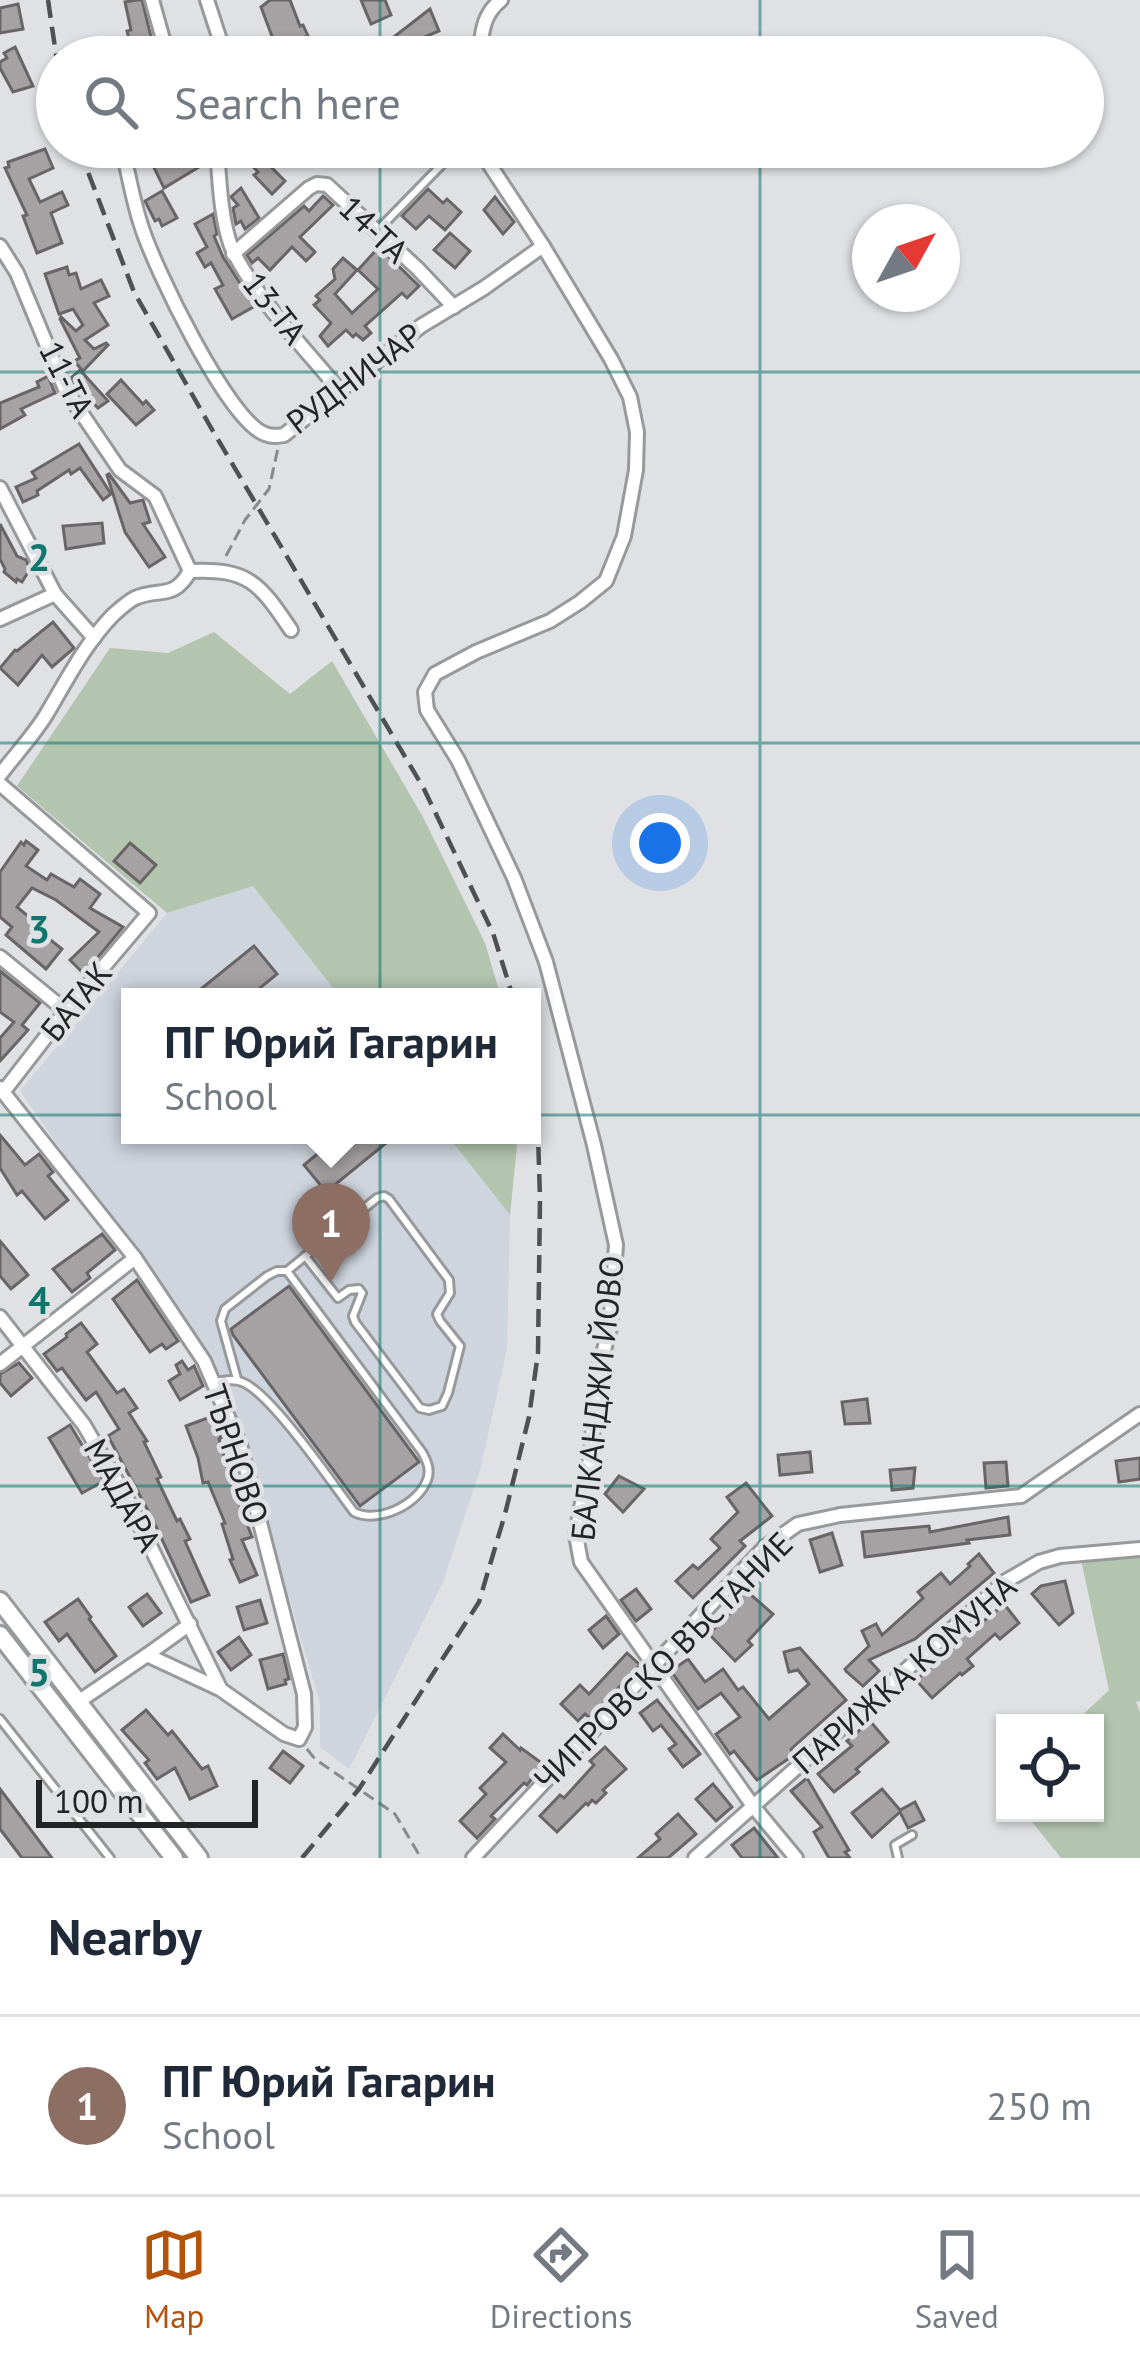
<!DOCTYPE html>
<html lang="en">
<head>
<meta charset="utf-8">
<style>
  body { margin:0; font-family:"PT Sans",sans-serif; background:#f6f6f7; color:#1f2937 }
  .controls { position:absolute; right:36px; bottom:36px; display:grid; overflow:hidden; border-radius:0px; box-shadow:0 3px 9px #0004 }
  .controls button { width:108px; height:108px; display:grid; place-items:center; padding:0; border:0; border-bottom:3px solid #e0e1e3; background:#fff; color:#1f2937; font:60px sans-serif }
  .compass { position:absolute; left:852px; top:204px; width:108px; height:108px; border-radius:50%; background:#fff; box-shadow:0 3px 9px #0004; rotate:50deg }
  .scale { position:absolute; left:36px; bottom:30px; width:222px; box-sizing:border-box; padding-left:12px; border:6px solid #222324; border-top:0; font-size:33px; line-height:42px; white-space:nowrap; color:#222324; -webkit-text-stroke:9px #dfe1e4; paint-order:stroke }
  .you { position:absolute; left:660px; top:843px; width:42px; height:42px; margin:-30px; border:9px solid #fff; border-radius:50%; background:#1a73e8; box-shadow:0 0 0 18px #1a73e833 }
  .badge { display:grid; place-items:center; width:78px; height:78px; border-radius:50%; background:#b45309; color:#fff; font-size:39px; font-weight:700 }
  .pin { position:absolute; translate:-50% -99px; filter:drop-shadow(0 3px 6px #0008) }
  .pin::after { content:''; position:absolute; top:63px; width:42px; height:36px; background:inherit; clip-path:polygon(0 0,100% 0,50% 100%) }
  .popup { position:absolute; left:121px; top:988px; width:420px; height:156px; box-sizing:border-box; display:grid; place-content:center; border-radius:0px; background:#fff; filter:drop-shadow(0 3px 9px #0005); font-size:39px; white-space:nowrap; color:#747a83 }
  .popup b { font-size:45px; color:#1f2937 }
  .popup::after { content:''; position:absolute; left:50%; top:100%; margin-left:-24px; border:24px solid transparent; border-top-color:#fff }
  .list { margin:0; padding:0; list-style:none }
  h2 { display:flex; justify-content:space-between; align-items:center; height:156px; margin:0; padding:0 48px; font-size:51px }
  h2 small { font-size:39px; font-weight:400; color:#747a83 }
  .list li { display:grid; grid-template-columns:78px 1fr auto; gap:36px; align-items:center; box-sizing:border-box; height:180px; padding:0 48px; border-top:3px solid #e0e1e3 }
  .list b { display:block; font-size:45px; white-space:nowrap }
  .list p { margin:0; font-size:39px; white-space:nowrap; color:#747a83 }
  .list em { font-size:39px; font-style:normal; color:#747a83 }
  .icon { flex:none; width:66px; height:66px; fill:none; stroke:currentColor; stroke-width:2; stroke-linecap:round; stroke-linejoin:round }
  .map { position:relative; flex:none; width:1140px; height:1858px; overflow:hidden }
  .search { position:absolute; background:#fff; box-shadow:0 3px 9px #0004; left:36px; right:36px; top:36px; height:132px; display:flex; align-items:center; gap:30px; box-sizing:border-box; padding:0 42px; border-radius:66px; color:#747a83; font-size:45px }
  .sheet { height:336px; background:#fff }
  nav { display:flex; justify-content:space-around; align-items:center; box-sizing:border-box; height:168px; border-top:3px solid #e0e1e3; background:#fff; font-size:33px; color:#747a83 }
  nav a { display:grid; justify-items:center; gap:6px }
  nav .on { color:#b45309 }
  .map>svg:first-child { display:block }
  .built { fill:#ced5de }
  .green { fill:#b3c5ae }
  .building { fill:#a6a2a3; stroke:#696566; stroke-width:3 }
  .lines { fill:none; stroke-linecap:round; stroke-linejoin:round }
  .lane-casing { stroke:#97999b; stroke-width:12 }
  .street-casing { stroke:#97999b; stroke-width:18 }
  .secondary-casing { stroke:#97999b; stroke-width:22 }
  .path { stroke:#898a8c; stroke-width:3; stroke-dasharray:12 6; stroke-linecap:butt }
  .lane { stroke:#fff; stroke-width:6 }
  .street { stroke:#fff; stroke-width:12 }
  .secondary { stroke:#fff; stroke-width:16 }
  .rail { stroke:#4f5051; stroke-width:4.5; stroke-dasharray:18 9; stroke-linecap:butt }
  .grid { fill:none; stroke:#0f766e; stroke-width:3; stroke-opacity:0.55 }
  .labels { text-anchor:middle; stroke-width:9; stroke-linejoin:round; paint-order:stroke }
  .street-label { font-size:33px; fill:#222324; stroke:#dfe1e4 }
  .grid-label { font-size:39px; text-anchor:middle; font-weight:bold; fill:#0f766e; stroke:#dfe1e4; stroke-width:9; stroke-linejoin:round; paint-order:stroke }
</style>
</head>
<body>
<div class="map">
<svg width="1140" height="1858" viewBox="0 0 1140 1858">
  <rect width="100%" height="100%" fill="#dfe1e4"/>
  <path class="built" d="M253,886L340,997H130V1135H447L510,1215L507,1349L481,1466L443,1582L349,1769L320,1747V1703L227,1386L20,1091L167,913Z"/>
  <g class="green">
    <path d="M214,632L290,694L332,661L423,817L485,943L501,997H340L253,886L167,913L17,786L110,648L168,653Z"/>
    <path d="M447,1135H518L510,1215Z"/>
    <path d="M1140,1549V1701L1136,1702L1140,1713V1858H1061L1025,1813H1095V1723H1074L1109,1690L1080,1555Z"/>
  </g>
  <g class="building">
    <path d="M137,0H142L152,41H149L153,57H134L127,31L131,30L125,2Z"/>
    <path d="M270,0H290L300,26L303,25L308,36L275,50L278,57H238L273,39L261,7Z"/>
    <path d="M361,0H385L391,15L371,24Z"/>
    <path d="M18,4L23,29L0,33V8Z"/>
    <path d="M430,9L439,31L406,45L410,51L402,57H368Z"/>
    <path d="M15,47L33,86L13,92L0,68V62L7,58L4,53Z"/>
    <path d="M144,147H171L180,165L198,154L204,164L164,188Z"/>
    <path d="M251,147L285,181L272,194L254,175L258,172L242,155Z"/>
    <path d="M45,149L53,168L29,179L40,202L62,192L68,205L51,213L62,243L37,253L23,216L27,215L5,168L9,167L8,162Z"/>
    <path d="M241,188L259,218L245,229L241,221L236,224L233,208L238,205L231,197Z"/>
    <path d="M428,189L443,203L447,199L461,212L445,230L429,216L416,229L402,216Z"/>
    <path d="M162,191L177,218L162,226L159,219L155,221L145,201Z"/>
    <path d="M323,196L333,205L300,237L315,252L306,261L292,247L270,270L258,258L252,263L247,255L304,206L309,211Z"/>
    <path d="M495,197L514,222L503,234L484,210Z"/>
    <path d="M213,214L217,234L214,236L223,257L255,306L232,319L215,289L223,285L211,263L205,267L197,253L207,247L195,224Z"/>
    <path d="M450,233L470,251L455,268L434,250Z"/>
    <path d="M379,247L419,286L407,298L402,293L365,326L371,333L363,340L356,334L353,337L346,330L328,346L320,336L331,323L314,305L320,300L316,296L335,279L333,269L343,258L357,270L335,294L352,313L378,289L358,270Z"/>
    <path d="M67,267L69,275L76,273L81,289L101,280L109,296L94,303L108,325L85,340L94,349L106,343L108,345L83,371L74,361L80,358L60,319L61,317L76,331L83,325L73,309L59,314L45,274Z"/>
    <path d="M80,370L108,401L98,408L73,382L72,377Z"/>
    <path d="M48,376L55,393L21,409L25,415L0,429V403L39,387L37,382Z"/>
    <path d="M121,380L143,404L146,401L154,410L136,425L107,394Z"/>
    <path d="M79,444L111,494L103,500L80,468L71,474L69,470L37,491L38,495L23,502L16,487L36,478L32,472Z"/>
    <path d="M109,474L130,503L143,500L150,522L143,524L165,557L149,567L125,532L107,475Z"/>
    <path d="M102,523L104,543L66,549L63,526Z"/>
    <path d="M0,524L17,556L26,560L30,569L22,582L17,579L16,582L4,572L5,569L0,559Z"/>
    <path d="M53,622L74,648L52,667L42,655L18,685L0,668L15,650L17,651Z"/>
    <path d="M26,841L38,850L26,866L47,880L51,874L74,887L80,879L100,894L90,908L123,927L84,974L70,960L99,932L56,900L32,888L17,907L41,927L38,930L62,949L46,969L6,935L12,927L0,917V872L21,842L24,845Z"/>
    <path d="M130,843L156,865L140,883L114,861Z"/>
    <path d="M254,946L277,974L249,997H191Z"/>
    <path d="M0,971L40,1003L22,1025L28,1030L0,1061V1038L14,1022L0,1012Z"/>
    <path d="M0,1135L25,1165L39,1154L53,1172L48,1176L68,1200L45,1219L22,1191L17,1195L0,1168Z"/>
    <path d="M318,1135H396L326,1192L304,1165L327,1146Z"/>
    <path d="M102,1234L115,1250L87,1273L90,1278L72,1292L53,1269Z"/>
    <path d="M0,1241L28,1275L11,1289L0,1276Z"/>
    <path d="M137,1280L178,1341L166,1349L162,1344L150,1352L113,1299Z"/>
    <path d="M289,1286L419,1462L360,1506L233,1335L231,1329Z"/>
    <path d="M81,1323L97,1344L87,1352L117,1393L124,1389L137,1408L129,1413L147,1441L144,1442L161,1477L157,1479L177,1521L180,1519L190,1539L185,1541L209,1595L191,1602L153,1520L108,1436L119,1429L96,1392L86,1400L62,1368L57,1371L44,1354L67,1337L66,1334Z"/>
    <path d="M182,1361L188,1370L194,1366L203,1386L180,1400L169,1381L180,1374L176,1365Z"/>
    <path d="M19,1363L32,1378L11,1396L0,1383V1374Z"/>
    <path d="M867,1399L870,1423L845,1424L842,1402Z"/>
    <path d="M213,1416L221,1438L219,1439L232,1484L252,1537L242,1540L257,1575L240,1582L230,1560L233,1559L222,1524L225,1523L208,1482L203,1483L198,1458L186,1426Z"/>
    <path d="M70,1425L104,1481L82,1493L49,1438Z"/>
    <path d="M810,1452L812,1472L780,1475L778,1455Z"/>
    <path d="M1140,1458V1479L1119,1482L1116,1461Z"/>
    <path d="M1006,1462L1008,1486L986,1488L984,1463Z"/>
    <path d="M915,1468L913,1488L892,1490L890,1470Z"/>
    <path d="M619,1476L644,1489L623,1512L605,1494Z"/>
    <path d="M746,1483L772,1516L740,1541L745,1546L693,1598L676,1581L693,1565L698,1569L720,1548L711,1539L738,1512L727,1497Z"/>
    <path d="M1008,1517L1010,1535L967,1540L969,1543L865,1557L862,1532L929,1526L930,1532Z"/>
    <path d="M832,1533L842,1565L820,1572L810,1540Z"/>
    <path d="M979,1554L994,1573L915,1639L869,1660L879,1671L863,1686L846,1671L845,1669L869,1646L862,1631L876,1624L882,1635L923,1598L918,1592L941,1573L950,1584L970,1566L968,1564Z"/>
    <path d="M1065,1581L1073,1613L1059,1625L1032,1594L1041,1586Z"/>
    <path d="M742,1587L773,1614L748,1641L752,1645L735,1661L709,1634L734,1609L728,1603Z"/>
    <path d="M636,1589L651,1609L636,1621L621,1600Z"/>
    <path d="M147,1594L161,1613L143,1626L129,1607Z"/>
    <path d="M78,1599L91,1617L89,1619L116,1656L95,1672L67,1634L59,1641L45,1622Z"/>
    <path d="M260,1600L267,1623L244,1630L237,1607Z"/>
    <path d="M1004,1604L1019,1623L1000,1639L995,1634L967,1659L973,1666L962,1675L960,1673L932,1698L916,1680L957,1644L955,1642L969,1629L972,1631Z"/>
    <path d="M606,1616L619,1634L603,1648L589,1630Z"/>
    <path d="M239,1637L251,1655L231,1670L218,1652Z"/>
    <path d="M800,1648L846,1700L791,1749L794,1755L757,1780L734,1751L730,1754L716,1734L740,1717L721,1693L698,1709L671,1671L688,1659L705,1682L723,1669L738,1690L743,1687L769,1719L809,1684L798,1670L789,1672L784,1652Z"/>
    <path d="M627,1653L640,1665L590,1718L585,1714L578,1721L561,1704L580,1685L589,1694Z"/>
    <path d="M283,1654L289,1679L285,1680L286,1684L268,1689L260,1660Z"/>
    <path d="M657,1700L700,1754L683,1767L669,1749L676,1744L661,1725L653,1731L640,1713Z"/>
    <path d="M146,1710L168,1735L172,1731L202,1769L208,1766L217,1786L190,1799L175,1768L157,1779L145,1763L149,1760L122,1730Z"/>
    <path d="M870,1721L888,1742L856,1769L859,1772L834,1792L818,1774L852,1746L847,1741Z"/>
    <path d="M503,1734L520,1750L521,1748L543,1764L527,1785L524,1783L491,1816L495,1819L477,1838L460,1821L486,1794L480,1788L506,1762L490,1748Z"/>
    <path d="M605,1747L626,1769L603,1790L606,1793L596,1803L592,1800L588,1805L586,1803L557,1832L540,1816L560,1795L564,1798L594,1765L590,1761Z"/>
    <path d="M283,1751L303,1766L290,1783L270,1768Z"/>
    <path d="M807,1778L849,1850L845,1852L850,1858H829L814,1832L822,1827L791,1791Z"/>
    <path d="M713,1784L732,1807L716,1821L696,1799Z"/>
    <path d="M0,1789L52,1858H22L0,1829Z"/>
    <path d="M882,1789L900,1810L915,1802L924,1820L908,1828L900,1812L872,1837L852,1813Z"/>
    <path d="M678,1814L696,1834L668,1858H638L660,1839L656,1834Z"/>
    <path d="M754,1828L778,1858H742L732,1845Z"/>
  </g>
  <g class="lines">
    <g class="lane-casing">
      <g id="lane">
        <path d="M378,230L459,147"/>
        <path d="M287,1271L377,1198L384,1196L389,1199L449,1280L450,1293L437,1314L440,1321L460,1346L448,1393L442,1406L429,1410L420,1408L355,1322L353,1316L362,1293L359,1289L349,1290L338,1298L305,1256"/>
        <path d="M214,1382C224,1381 233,1378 242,1382C271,1393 332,1483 354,1512C377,1524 418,1505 427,1480C431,1470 427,1461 422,1452L287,1271H277L267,1276L225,1309L221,1321L237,1379"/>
        <path d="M0,1719L110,1858"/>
        <path d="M898,1858L895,1845L912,1835"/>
      </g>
    </g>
    <g class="street-casing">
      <g id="street">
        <path d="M152,0L164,43L172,57"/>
        <path d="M207,0L220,40L228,57"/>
        <path d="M479,57C482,34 482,15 501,0"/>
        <path d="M217,147C219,177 221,231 236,257C261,303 306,350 340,391"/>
        <path d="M125,160C130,182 134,204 141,225C153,265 228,421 265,434C272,437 277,436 284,435L421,326L484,288L543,246L478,147"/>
        <path d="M0,246L17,273L65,389L120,470L155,496L190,571C173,601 160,587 135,598C127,602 120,609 113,615C84,645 67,680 46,715C33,736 15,755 0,775"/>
        <path d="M543,246L611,359L630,397L637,432L636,470L624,536L606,581L580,602L550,621L476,652L435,674L425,692L427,710L458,760L514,878L546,962L594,1145L616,1245L610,1328L597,1375L591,1454L576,1535L581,1562L753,1806L796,1858"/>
        <path d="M233,254L309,188L317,184L327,185L417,268L454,307"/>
        <path d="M0,488L55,594L94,638"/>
        <path d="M190,571C249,568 260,584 291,630"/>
        <path d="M0,619L55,594"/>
        <path d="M0,784L149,913L66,1011L4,1091"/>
        <path d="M0,957L66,1011"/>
        <path d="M0,1088L135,1258L204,1361L240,1445L304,1694L305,1727L299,1739L284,1734L220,1689L147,1655L78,1702"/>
        <path d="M0,1317L84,1425L127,1499L220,1688"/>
        <path d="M0,1364L135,1258"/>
        <path d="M147,1655L190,1624"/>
        <path d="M473,1858L765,1547L798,1524L840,1515L1021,1496L1140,1414"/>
        <path d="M695,1858L1006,1581L1039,1562L1060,1556L1140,1549"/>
      </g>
    </g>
    <g class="secondary-casing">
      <g id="secondary">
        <path d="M0,1601L199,1858"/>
        <path d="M0,1635L174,1858"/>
      </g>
    </g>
    <g class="path">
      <path d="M226,556L245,520L269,489L278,448"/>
      <path d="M307,1749L315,1759L395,1814L421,1858"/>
    </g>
    <use href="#lane" class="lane"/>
    <use href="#street" class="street"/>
    <use href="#secondary" class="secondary"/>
    <g class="rail">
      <path d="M48,0L57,61"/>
      <path d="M81,147L88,172L134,292L210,426L424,789L493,933L513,997"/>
      <path d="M302,1858L359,1789L479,1602L505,1514L529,1417L538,1353L540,1198L536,1072L532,1058"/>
    </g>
  </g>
  <path class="grid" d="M380,0V57M760,0V57M380,147V1858M760,147V1858M0,372H1140M0,743H1140M0,1115H1140M0,1486H1140"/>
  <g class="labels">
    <g class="street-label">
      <text transform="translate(374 229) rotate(43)" y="12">14-ТА</text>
      <text transform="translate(275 308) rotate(52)" y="12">13-ТА</text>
      <text transform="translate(354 378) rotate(-37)" y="12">РУДНИЧАР</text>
      <text transform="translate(67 379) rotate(63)" y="12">11-ТА</text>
      <text transform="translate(76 1001) rotate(-51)" y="12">БАТАК</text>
      <text transform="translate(597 1398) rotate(-84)" y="12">БАЛКАНДЖИ ЙОВО</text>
      <text transform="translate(236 1454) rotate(72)" y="12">ТЪРНОВО</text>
      <text transform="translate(123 1495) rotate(61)" y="12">МАДАРА</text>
      <text transform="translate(663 1661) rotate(-45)" y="12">ЧИПРОВСКО ВЪСТАНИЕ</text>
      <text transform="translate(904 1674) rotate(-41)" y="12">ПАРИЖКА КОМУНА</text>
    </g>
  </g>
  <g class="grid-label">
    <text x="39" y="571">2</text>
    <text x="39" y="943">3</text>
    <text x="39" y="1314">4</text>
    <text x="39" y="1686">5</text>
  </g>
</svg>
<div class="controls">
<button><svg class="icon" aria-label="locate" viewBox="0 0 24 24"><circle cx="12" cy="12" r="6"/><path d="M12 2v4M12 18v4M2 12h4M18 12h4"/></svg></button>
</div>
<svg class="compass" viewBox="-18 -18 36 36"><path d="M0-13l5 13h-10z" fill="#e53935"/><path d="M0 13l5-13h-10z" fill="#747a83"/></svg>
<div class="scale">100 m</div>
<div class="you"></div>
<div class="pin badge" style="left:331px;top:1282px;background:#8d6e63">1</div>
<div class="popup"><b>ПГ Юрий Гагарин</b>School</div>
<div class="search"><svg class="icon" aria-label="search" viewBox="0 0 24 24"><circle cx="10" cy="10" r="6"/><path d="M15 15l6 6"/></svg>Search here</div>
</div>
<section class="sheet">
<h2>Nearby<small></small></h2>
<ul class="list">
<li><span class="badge" style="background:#8d6e63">1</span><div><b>ПГ Юрий Гагарин</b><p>School</p></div><em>250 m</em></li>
</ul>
</section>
<nav>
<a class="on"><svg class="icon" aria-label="map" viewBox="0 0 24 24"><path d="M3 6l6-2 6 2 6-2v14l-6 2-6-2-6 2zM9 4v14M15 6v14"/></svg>Map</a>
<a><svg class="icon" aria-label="directions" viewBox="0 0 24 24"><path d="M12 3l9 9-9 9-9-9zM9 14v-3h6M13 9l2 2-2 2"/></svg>Directions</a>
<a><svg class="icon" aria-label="saved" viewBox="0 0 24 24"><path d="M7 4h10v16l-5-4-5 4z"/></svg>Saved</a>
</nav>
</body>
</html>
